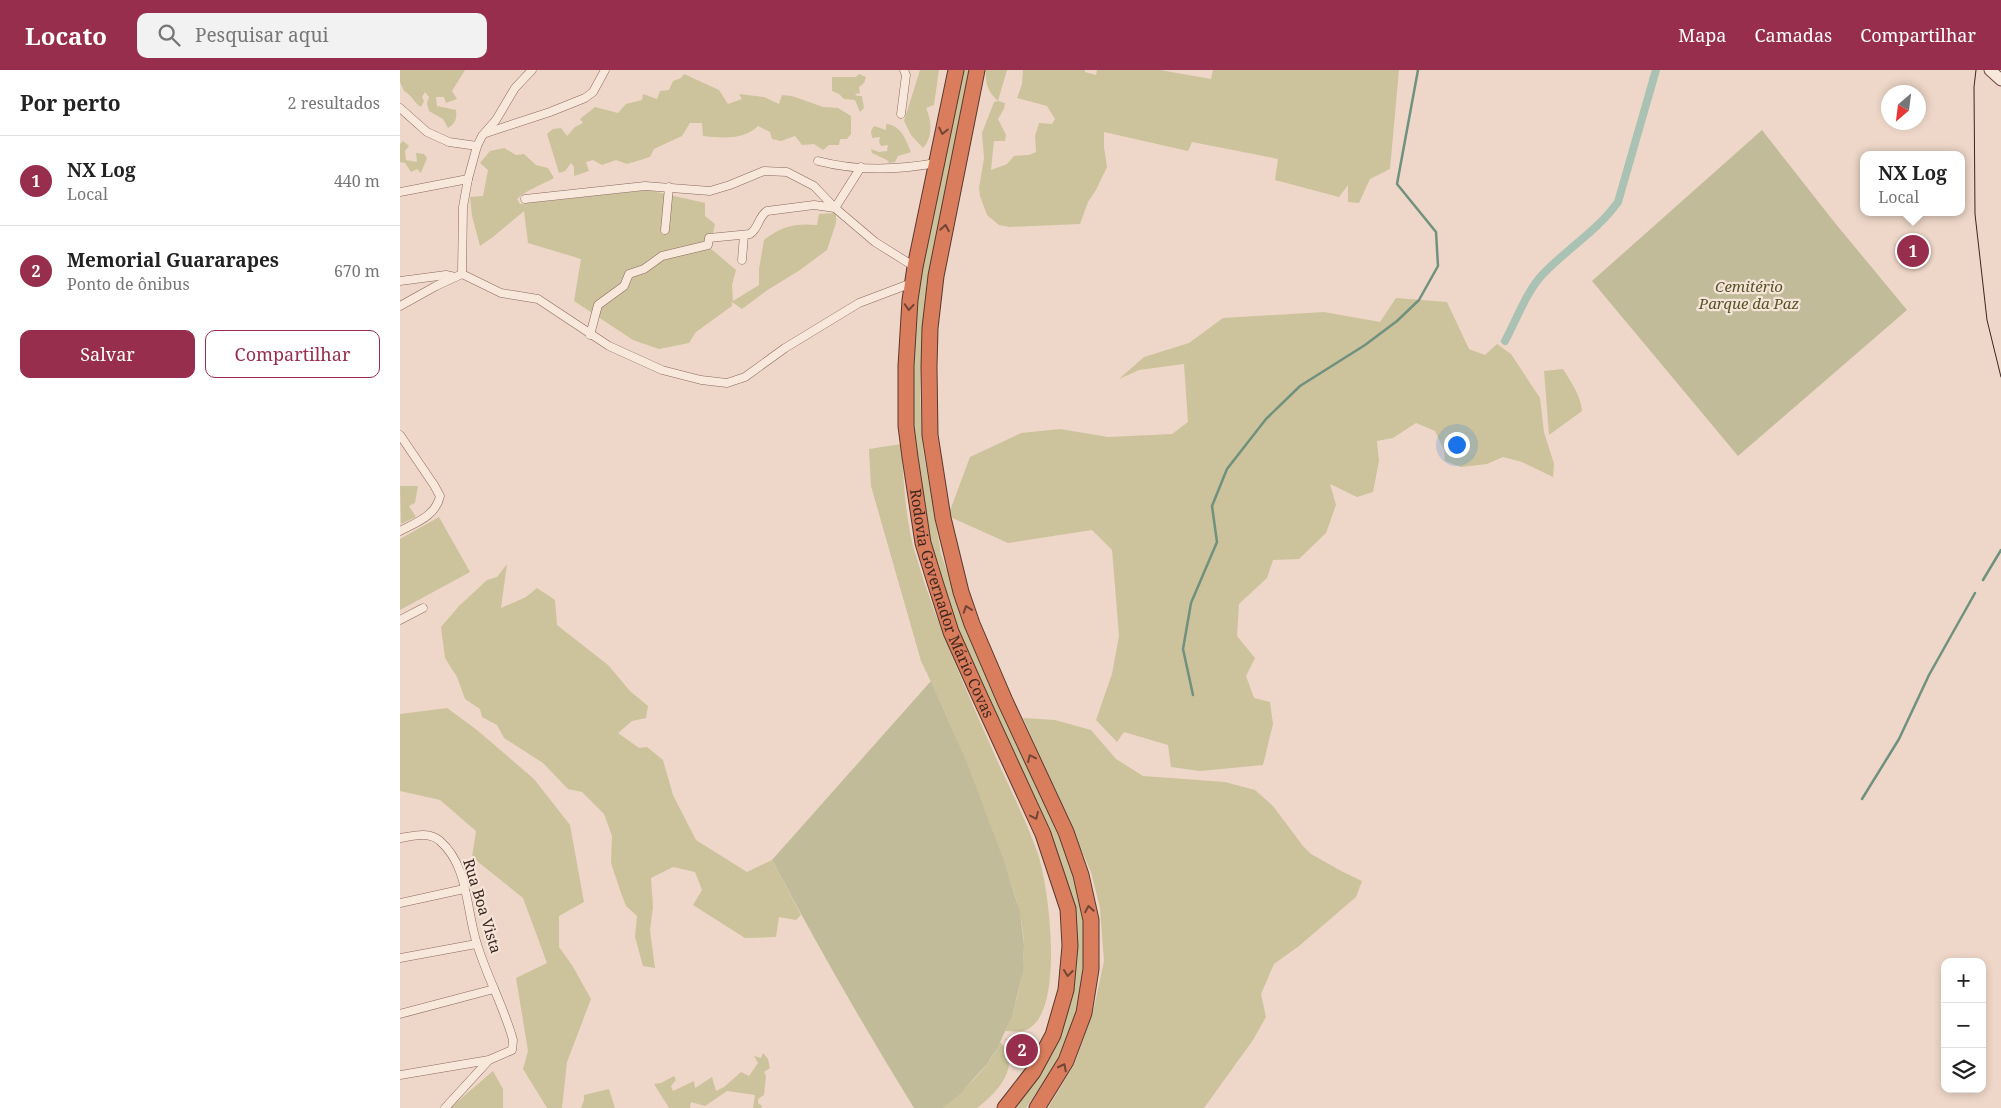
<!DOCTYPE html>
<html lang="pt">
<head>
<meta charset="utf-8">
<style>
  body { margin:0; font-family:"Noto Serif",serif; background:#f2f2f2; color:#222 }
  .controls { position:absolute; right:15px; bottom:15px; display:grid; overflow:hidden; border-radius:10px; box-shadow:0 2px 8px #0003 }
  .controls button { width:45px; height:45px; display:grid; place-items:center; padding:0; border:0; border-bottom:1px solid #e0e0e0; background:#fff; color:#222; font:25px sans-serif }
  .compass { position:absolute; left:1481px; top:15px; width:45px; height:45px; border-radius:50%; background:#fff; box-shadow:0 2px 8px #0003; rotate:208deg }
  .you { position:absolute; left:1056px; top:374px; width:18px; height:18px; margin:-12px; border:4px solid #fff; border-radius:50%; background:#1a73e8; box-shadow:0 0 0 8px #1a73e833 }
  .badge { display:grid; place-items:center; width:32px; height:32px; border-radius:50%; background:#972e4e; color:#fff; font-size:16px; font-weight:700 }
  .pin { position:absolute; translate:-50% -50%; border:2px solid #fff; box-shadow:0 1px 5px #0006 }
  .popup { position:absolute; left:1460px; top:81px; width:105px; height:65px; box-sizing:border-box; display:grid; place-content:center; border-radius:10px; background:#fff; filter:drop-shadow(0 1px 4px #0005); font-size:16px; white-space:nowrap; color:#767676 }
  .popup b { font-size:19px; color:#222 }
  .popup::after { content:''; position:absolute; left:50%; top:100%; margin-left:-10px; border:10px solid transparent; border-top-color:#fff }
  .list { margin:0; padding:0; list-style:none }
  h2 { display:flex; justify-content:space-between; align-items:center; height:65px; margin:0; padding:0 20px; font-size:21px }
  h2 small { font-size:16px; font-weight:400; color:#767676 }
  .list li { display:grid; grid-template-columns:32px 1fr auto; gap:15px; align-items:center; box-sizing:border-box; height:90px; padding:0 20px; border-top:1px solid #e0e0e0 }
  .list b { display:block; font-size:19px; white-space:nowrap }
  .list p { margin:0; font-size:16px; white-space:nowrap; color:#767676 }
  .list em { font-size:16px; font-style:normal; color:#767676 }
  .actions { display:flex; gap:10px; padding:15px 20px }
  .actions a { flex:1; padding:11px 0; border:1px solid #972e4e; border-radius:10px; text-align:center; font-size:18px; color:#972e4e }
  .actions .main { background:#972e4e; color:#fff }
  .icon { flex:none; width:28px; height:28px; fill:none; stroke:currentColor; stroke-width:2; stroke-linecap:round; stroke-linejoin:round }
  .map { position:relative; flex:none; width:1601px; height:1038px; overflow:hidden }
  header { display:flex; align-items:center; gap:30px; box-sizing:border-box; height:70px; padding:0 25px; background:#972e4e; color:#fff }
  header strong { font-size:24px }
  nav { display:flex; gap:28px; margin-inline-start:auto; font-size:18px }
  .search { width:350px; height:45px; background:#f2f2f2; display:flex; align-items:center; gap:12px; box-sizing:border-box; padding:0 18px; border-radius:10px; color:#767676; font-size:19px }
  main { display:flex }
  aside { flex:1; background:#fff }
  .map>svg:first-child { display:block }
  .green { fill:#ccc39c }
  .cemetery { fill:#c1bb9a }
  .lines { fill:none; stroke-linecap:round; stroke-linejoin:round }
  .stream { stroke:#6f917e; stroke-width:2.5 }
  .canal { stroke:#a9c2b3; stroke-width:8 }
  .street-casing { stroke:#8a685d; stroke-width:9 }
  .secondary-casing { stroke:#6c4940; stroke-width:13 }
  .highway-casing { stroke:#583831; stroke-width:17 }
  .street { stroke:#f8e7db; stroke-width:8 }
  .secondary { stroke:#f8e7db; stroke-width:11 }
  .highway { stroke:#da7d5c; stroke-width:15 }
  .tram { stroke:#3a2520; stroke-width:1 }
  .oneway { stroke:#724435 }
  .labels { text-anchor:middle; stroke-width:4.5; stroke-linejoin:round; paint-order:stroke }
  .park-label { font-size:15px; font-style:italic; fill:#565428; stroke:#f5e4d8 }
  .street-label { font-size:15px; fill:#3a2520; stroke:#f5e4d8 }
</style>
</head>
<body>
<header>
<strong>Locato</strong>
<div class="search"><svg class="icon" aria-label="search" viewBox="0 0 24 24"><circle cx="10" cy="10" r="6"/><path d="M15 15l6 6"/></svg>Pesquisar aqui</div>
<nav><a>Mapa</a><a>Camadas</a><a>Compartilhar</a></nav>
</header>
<main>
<aside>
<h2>Por perto<small>2 resultados</small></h2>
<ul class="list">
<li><span class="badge">1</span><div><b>NX Log</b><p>Local</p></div><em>440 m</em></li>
<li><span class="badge">2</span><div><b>Memorial Guararapes</b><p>Ponto de ônibus</p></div><em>670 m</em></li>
</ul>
<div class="actions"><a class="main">Salvar</a><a>Compartilhar</a></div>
</aside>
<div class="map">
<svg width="1601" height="1038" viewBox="0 0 1601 1038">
  <rect width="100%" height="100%" fill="#eed7c8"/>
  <g class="green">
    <path d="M0,0H65L52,21L57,29L46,33L44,27H36L37,36L56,40C57,48 56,53 48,58L43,49L29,41L27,33L29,27L25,22L22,27L24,31L21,37C14,33 12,25 4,21L0,12Z"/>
    <path d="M520,0H539L534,35L526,38C532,52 533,67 523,78L511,65L504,51Z"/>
    <path d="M560,0H569L527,211L521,283L520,326L523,379L541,484L550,510L669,788L680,820L688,878L677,946L657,993L626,1038H609L635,1003L673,871L618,695L556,556L537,498L518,413L510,334L516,224Z"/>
    <path d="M586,0H607L598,31L605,33L604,39L598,49L606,65L605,71H594L591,100L607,94L614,86L629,85L636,82L635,66L639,53L652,54L655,49L647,36L617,28L622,14L623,0H685V2L696,5L697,0H760L811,9L813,0H999L990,99L970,109L959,133L948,132V115L939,127L875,110L878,89L792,72L788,81L704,62V77L707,97L696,120L688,132L680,154L609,157L599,155L587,145L580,126L579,118L584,88L582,63L594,32L598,31C588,22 585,14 586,0Z"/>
    <path d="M284,4L319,20L328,34L342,29L339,24L364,27L379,34L382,25L392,26L423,37L438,38L451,46V64L447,69H440L439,75H429L423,80L414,74L402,75L395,66L381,71L372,69L370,62L358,56C345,70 321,68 303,66L302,53H290L282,66L254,79L250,87L227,94L216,90L202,95L193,90L186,92L189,101L174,106V97L171,93L165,101L159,103L147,64L153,59L161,58L167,66L175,57L183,53L180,49L195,37L218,43L226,34L242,30L243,24L257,29L260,21L269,20L273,11L281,8Z"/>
    <path d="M459,4L466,7L464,13L459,17L460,23L455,24L457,26H462L464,38L460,42L455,30L444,29L439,24L432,21V7H456Z"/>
    <path d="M486,54C501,55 506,70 511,82L498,86L495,92L489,93L487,90L472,83L471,79L479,82L487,81L488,75L481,76L479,72L480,67L472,68L471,61L474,56L486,60Z"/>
    <path d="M3,71L9,76L5,81L6,90L17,92L16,83L24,84L27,88L21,103L17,99L11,102L5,93L0,92V74Z"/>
    <path d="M104,78L116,85L124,84L136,95L148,98L154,108C142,115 128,119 117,129L120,134L248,120L305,133V146L315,154L310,178L336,200L332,215L333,231L359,215V199L364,170C382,156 395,153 417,155L419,144L436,143V153L427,180L400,200L366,221L342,239L332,232V236L296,262L289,273L259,279L233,270L174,231L181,189L128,173L124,141L93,167L80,176L72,146L70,127L83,126L88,100L80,93L90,81Z"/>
    <path d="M996,228L1047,232L1069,279L1085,285L1097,274L1111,284L1140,328L1144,362L1154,394L1153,407L1122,392L1103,387L1087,394L1061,397L1045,391L1044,380L1035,361L1016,353L993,368L977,371L979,391L973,422L957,427L930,414L936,435L926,463L899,489L873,490L867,508L839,534L837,566L855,588L846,606L854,628L870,632L873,654L863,695L800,701L771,697L768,675L724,662L717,672L696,650L712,604L719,566L712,480L692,460L608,473L548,446L570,387L621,363L660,359L708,367L772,364L788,352L784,294L739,300L719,309L744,287L789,273L823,248L924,242L980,252Z"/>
    <path d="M1163,299C1171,312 1181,326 1182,341L1149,365L1144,301Z"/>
    <path d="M501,374C504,411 505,451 516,486C537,556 568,624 597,690C611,721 627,752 638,784C649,817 665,940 628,959C621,963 613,961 605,961C617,934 624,905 624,876C623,836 605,797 591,759C570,703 548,645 521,591L471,416L469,379Z"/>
    <path d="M0,416H18L15,433L9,436L16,447L1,454Z"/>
    <path d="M39,447L70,502L0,540V469Z"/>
    <path d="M107,494L101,538L126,527L137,518L155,530L157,555L208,595L230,621L248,636L246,648L232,651L218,663L239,678L247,677L263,690L273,725L296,770L347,802L372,790L401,845L396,850L379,847L376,867L345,868L293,835L302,820L295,802L273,797L251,808L253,837L250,860L255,898L243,896L235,867L237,846L226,836L221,823L211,793L212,766L204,744L182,722L168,719L143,693L104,668L97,655L82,647L80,639L65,629L57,607L45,588L41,557L59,536L87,510L97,507Z"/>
    <path d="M47,638L77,660L134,709L170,755L184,832L159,846V877L172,895L191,929L167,992L162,1038H147L123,999L128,981L116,908L147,893L123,828L72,787L76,761L40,730L0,721V644Z"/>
    <path d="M623,648L655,650L691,660L716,689L743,706L825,712L855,720L873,736L903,776L911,784L943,802L962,811L956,827L899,876L874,894L861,924L866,947L853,970L804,1038H648L675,993L693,942L704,891L700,838L691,802Z"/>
    <path d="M632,968L617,992L614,978L605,969L626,970Z"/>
    <path d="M600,972C623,995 597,1023 577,1038H543C564,1020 589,998 600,972Z"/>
    <path d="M363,983L368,989L370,998L364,1002L366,1006L364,1025L358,1029V1033L362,1036L361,1038H353L355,1025L327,1021L305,1036L291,1032L290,1038H269L254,1014L261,1013L274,1006L276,1010L271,1016L273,1021L294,1011L295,1018L312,1007L316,1021L324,1017L341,1002L349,1006L358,993L354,986L361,988Z"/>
    <path d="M93,1001L103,1019V1038H50Z"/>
    <path d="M209,1019L215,1038H181L184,1030V1025Z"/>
  </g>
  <g class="cemetery">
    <path d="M1362,60L1435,153L1507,240L1338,386L1192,211Z"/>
    <path d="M531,611L567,693L605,794L620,842L624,875L623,902L612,946L598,977L587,994L560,1024L543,1038H514C464,957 417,875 372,790Z"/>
  </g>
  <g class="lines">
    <g class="stream">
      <path d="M1583,510L1601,480"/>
      <path d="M793,625L783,579L791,533L817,472L812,436L827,399L866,349L900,316L965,275L997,251L1019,230L1038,196L1036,162L997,114L1018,0"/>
      <path d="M1462,729L1499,669L1529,605L1575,523"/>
    </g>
    <path class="canal" d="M1105,271C1117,249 1126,222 1143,204C1167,179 1198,160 1218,132L1256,0"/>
    <g class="street-casing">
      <g id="street">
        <path d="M0,38L27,62L49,72L77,76"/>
        <path d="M501,44L506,5L504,0"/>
        <path d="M86,63L150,42L185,28L193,22L205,0"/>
        <path d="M418,91C456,101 498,100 536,93"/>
        <path d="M0,122L68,109"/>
        <path d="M125,129L245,116L310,121L330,115L364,101L387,102L414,116L435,138L475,172L515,197"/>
        <path d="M265,160L269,117"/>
        <path d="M342,190L344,165"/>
        <path d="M62,204L63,137L68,109L77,76L82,66L96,50L115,18L132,0"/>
        <path d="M0,211L46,205L55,207"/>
        <path d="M0,236L36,216L62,204L101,223L138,229L209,276L262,300L301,310L327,313L345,307L385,278L459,233L512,213"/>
        <path d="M190,265L198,235L224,216L229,204L244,199L262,186L308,175L309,168L350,164C359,158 358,147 367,141L414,135L435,138L461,97"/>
        <path d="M0,365L34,415L40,426C36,446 15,453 0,461"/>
        <path d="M0,550L23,538"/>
        <path d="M0,768C13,766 29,761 40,771C69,796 66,841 77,874C87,907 104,937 113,970L112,980L89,990L0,1005"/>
        <path d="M0,833L64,819"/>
        <path d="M0,888L76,874"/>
        <path d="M0,944L94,919"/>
        <path d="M45,1038L89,990"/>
      </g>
    </g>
    <g class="secondary-casing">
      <path id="secondary" d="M1590,0L1601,10"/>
    </g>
    <g class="highway-casing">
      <g id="highway">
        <path id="s1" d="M556,0L515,197L510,230L506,296V356L510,387L523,473L535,512L551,562L575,616L643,764L668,839L670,876L666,920L653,965L633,1002L605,1038"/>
        <path d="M577,0L536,206L530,258L529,297L530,365L543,448L561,522L572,554L605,631L666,762L681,805L691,850V899L684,943L666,991L637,1038"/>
      </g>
    </g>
    <use href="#street" class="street"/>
    <use href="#secondary" class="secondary"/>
    <use href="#highway" class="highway"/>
    <path class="tram" d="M1576,0L1574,17L1575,144L1587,250L1601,307"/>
  </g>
  <defs><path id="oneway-chevron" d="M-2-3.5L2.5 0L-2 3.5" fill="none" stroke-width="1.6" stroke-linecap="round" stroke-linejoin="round" transform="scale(1.25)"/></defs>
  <g class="oneway">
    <use href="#oneway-chevron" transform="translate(543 61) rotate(102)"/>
    <use href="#oneway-chevron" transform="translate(545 158) rotate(-80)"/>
    <use href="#oneway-chevron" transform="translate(509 237) rotate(94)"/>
    <use href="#oneway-chevron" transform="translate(567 539) rotate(-109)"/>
    <use href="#oneway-chevron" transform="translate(631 688) rotate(-115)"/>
    <use href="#oneway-chevron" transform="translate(635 746) rotate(65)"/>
    <use href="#oneway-chevron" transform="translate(689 839) rotate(-100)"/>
    <use href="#oneway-chevron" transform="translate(668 903) rotate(97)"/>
    <use href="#oneway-chevron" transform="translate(663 997) rotate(-63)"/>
  </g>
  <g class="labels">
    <g class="park-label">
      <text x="1349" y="222">Cemitério<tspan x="1349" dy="17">Parque da Paz</tspan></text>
    </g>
    <g class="street-label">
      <text dy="5" stroke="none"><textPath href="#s1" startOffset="545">Rodovia Governador Mário Covas</textPath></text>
      <text transform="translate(82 836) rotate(73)" y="5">Rua Boa Vista</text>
    </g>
  </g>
</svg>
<div class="controls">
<button>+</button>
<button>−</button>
<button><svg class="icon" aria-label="layers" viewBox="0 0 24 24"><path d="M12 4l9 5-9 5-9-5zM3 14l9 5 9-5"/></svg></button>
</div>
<svg class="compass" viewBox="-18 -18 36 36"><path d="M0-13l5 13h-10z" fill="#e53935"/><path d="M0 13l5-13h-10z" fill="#767676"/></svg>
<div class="you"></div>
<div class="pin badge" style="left:1513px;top:181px">1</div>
<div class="popup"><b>NX Log</b>Local</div>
<div class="pin badge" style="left:622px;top:980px">2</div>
</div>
</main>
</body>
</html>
